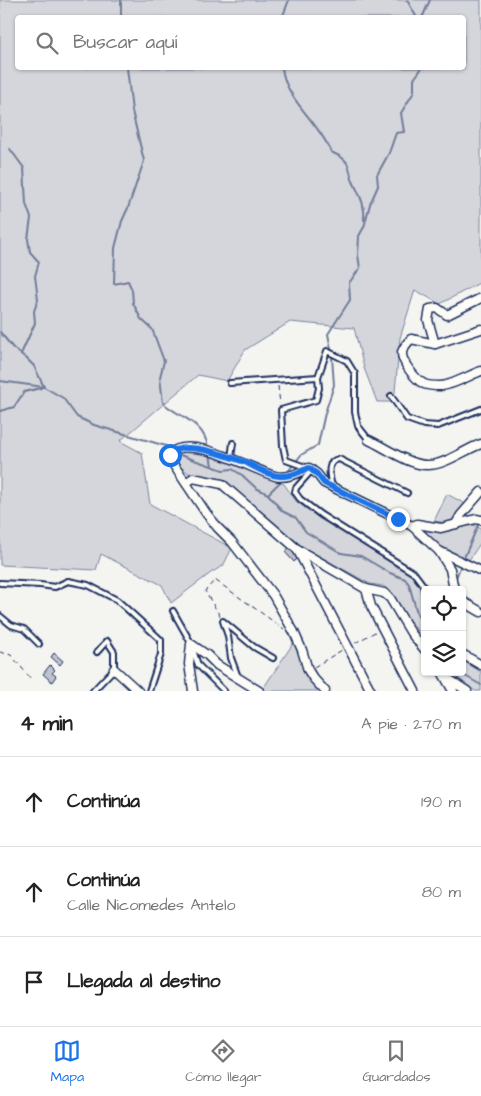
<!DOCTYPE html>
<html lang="es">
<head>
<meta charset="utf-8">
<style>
  body { margin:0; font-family:"Architects Daughter",sans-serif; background:#f2f2f2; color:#222 }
  .controls { position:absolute; right:15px; bottom:15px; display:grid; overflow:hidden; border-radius:5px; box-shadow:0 1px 4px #0004 }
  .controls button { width:45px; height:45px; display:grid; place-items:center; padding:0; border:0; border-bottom:1px solid #e0e0e0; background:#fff; color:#222; font:25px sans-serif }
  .stop { position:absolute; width:15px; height:15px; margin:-11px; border:4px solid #1a73e8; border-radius:50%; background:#fff }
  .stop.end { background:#1a73e8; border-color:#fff; box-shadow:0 1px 5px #0008 }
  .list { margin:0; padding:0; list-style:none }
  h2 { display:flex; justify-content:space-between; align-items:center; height:65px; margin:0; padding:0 20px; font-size:21px }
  h2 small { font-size:16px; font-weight:400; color:#767676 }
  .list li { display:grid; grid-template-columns:32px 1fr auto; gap:15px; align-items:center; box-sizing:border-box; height:90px; padding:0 20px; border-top:1px solid #e0e0e0 }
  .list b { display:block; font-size:19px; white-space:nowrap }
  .list p { margin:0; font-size:16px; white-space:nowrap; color:#767676 }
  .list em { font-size:16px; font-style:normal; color:#767676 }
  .icon { flex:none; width:28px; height:28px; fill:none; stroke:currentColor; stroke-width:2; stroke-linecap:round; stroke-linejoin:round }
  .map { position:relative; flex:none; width:481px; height:691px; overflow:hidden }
  .search { position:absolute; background:#fff; box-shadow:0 1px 4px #0004; left:15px; right:15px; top:15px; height:55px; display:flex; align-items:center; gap:12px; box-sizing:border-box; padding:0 18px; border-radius:5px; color:#767676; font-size:19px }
  .sheet { height:335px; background:#fff }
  nav { display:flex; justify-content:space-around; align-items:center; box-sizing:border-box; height:70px; border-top:1px solid #e0e0e0; background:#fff; font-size:14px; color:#767676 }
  nav a { display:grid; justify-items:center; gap:2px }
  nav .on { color:#1a73e8 }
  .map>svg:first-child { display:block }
  .green { fill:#d4d6db; stroke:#78829c; fill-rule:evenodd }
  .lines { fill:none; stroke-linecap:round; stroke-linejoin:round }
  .stream { stroke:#717c98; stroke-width:2 }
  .building { fill:#bfc3cc; stroke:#1b2f5e }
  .lane-casing { stroke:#1b2f5e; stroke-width:8 }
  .street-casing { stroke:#1b2f5e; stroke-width:11 }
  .path { stroke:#1b2f5e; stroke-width:1; stroke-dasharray:5 4; stroke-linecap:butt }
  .lane { stroke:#fdfcf7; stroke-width:4 }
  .street { stroke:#fdfcf7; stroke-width:8 }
  .route { stroke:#1a73e8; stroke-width:6 }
</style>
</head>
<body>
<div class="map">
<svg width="481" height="691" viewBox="0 0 481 691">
  <rect width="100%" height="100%" fill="#f4f4f1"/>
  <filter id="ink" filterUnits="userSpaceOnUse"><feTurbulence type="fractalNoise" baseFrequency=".02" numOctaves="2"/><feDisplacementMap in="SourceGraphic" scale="10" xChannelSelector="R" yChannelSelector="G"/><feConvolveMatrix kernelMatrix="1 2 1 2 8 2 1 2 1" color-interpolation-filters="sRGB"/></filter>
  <g filter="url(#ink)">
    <g class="green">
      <path d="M0,0H481V282L440,304L415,290L400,338L394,402H377L364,368L354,328L290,322L245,350L227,381L198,375L120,441L142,453L150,504L232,548L223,566L212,572L171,603L162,585L101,554L96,570L0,565ZM18,18H464V68H18Z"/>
      <path d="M177,452L203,454L238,465L284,484L296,501L319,518L414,576C427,599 425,614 425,640L401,610L392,592L383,586L370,584L303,547L225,481L188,473L176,463L173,457Z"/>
      <path d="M447,494L467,505C455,519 453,525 434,521Z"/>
      <path d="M472,524L481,529V542L469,560L441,548L418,528L442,532Z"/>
      <path d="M294,642L301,656L305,673L320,691H265L262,690Z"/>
      <path d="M462,660L481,672V691H475L450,672H462Z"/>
    </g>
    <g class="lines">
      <g class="stream">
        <path d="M121,0V18"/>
        <path d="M407,0L417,18"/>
        <path d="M282,18L289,0"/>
        <path d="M422,18L430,0"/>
        <path d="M127,68L132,111L144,161L128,208L122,221L115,248L114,284L128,281L132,290L133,303L141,319L152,329L164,361L160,377L163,403C180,418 203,421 208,447"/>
        <path d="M282,68C286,101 319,122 331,152C337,155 344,157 347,163C350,168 350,174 352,179C358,193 366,204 364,220"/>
        <path d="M10,149L24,168L26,204L31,218L28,239L30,252L39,262L35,276L38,300L34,311L35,323L21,354"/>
        <path d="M0,332L13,348L26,358L34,366L44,387"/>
        <path d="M331,349L328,334L350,300L349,283L360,268L358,255L359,236L364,227L370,204L378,186L377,175L389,153L396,133L404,132L401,113L414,92V79L422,68"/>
        <path d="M0,381L44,387L63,398L77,417L94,425L166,446L169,449"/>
        <path d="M0,411L14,407L24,392L41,388"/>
        <path d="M177,454L223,470L232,469L242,475L256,488L268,494L282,511L296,518L306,532L341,553L361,556L390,573L405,579L409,584L417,613L425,627"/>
        <path d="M210,454L212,466"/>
        <path d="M286,474L301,455L318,445L325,413L334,385L332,357"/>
        <path d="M268,494L282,480"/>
        <path d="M463,560L479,523"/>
        <path d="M456,578L461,565"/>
        <path d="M446,590L451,584"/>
        <path d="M458,672L481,685"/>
      </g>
    </g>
    <g class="building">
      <path d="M289,548L298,558L294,562L285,552Z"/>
      <path d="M54,653L63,661L60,665L51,657Z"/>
      <path d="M50,665L55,670L52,673L56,676L52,682L43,674Z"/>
    </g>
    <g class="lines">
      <g class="lane-casing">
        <g id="lane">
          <path d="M230,383L318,377L327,351L347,361L355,374V412L358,426L369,440"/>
          <path d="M391,396L407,419L424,425L438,426L481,409"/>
          <path d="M231,458L233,443"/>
          <path d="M308,468L286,460L283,446L281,410L316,400L319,388L318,377"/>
          <path d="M312,470L296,488L295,492L300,499L321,515L414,573L423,585L425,594"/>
          <path d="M332,487C330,477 325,461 339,459L407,493"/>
          <path d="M0,583L40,585L55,587L68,581L88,585L117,600L161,640V654L149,691"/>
          <path d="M173,611L191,643"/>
          <path d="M0,616L11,625L24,629L39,644"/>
          <path d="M193,650L198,665L224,691"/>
          <path d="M238,677L231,658L228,636L223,621L254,647L273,658"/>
          <path d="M93,691L114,669V652L107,641L97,652"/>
        </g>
      </g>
      <g class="street-casing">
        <g id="street">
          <path d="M481,329L435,344L411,339C407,343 404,346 402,352C401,362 416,380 424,384C429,386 434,386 440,386C451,386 470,375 481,371"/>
          <path d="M435,344L428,320L430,309L437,308L447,315L481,298"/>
          <path d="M369,440C384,447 410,465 426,465C444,466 464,450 481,444"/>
          <path d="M186,483L193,478L222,484L297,549L366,589L371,606L415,691"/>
          <path d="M456,524L461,515L481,492"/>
          <path d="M412,526L417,524L441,528L476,519L481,520"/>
          <path d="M297,549L371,691"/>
          <path d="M439,551L450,569L454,590"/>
          <path d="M366,589L384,593L390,598L411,633L425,650"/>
          <path d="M462,601L481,612"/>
          <path d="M462,654L481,665"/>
          <path d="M114,669L138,691"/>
          <path d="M442,672L453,691"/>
          <path d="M447,678L467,691"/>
          <path d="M193,691L189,664L191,644L207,655L217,665L259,691"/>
          <path d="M325,691L313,678L308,670L302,650L294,632L273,595L232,542L218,528L206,513L171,461L170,455C186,431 255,471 275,476C287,479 298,473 309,468L317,474L324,483L398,519L412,526L439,551L481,571"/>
        </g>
      </g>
      <g class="path">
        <path d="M278,386L280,404"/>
        <path d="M220,616L205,591L215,580L284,629"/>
        <path d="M355,643L375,632"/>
        <path d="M0,652L11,655L32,680"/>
        <path d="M314,667L342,650"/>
      </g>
      <use href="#lane" class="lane"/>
      <use href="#street" class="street"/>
    </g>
  </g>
  <g class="lines" filter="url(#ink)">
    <path class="route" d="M170,455C181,438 231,457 247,463C257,468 267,475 279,476C290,477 299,472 309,468L317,474L324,483L398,519"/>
  </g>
</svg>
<div class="controls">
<button><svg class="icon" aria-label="locate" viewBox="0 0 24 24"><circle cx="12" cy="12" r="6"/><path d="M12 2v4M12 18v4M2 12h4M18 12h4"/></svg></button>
<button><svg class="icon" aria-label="layers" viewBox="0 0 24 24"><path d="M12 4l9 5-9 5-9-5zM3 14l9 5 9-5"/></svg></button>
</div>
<div class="stop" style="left:170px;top:455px"></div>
<div class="stop end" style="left:398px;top:519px"></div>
<div class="search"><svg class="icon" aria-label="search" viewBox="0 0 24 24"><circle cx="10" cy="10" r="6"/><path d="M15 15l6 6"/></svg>Buscar aquí</div>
</div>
<section class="sheet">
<h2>4 min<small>A pie · 270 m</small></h2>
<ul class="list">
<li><svg class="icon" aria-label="ahead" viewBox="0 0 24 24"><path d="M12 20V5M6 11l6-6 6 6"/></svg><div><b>Continúa</b></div><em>190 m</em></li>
<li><svg class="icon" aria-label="ahead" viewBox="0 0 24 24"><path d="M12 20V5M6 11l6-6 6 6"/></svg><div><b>Continúa</b><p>Calle Nicomedes Antelo</p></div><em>80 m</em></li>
<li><svg class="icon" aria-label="arrive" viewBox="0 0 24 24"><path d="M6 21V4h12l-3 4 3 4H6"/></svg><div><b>Llegada al destino</b></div></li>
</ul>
</section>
<nav>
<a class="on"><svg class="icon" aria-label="map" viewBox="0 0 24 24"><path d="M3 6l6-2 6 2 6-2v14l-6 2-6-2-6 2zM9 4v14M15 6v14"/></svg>Mapa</a>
<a><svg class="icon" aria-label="directions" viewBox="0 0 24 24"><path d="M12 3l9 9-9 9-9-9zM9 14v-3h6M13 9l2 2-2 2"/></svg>Cómo llegar</a>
<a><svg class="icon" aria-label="saved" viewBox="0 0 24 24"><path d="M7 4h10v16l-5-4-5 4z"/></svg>Guardados</a>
</nav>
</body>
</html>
